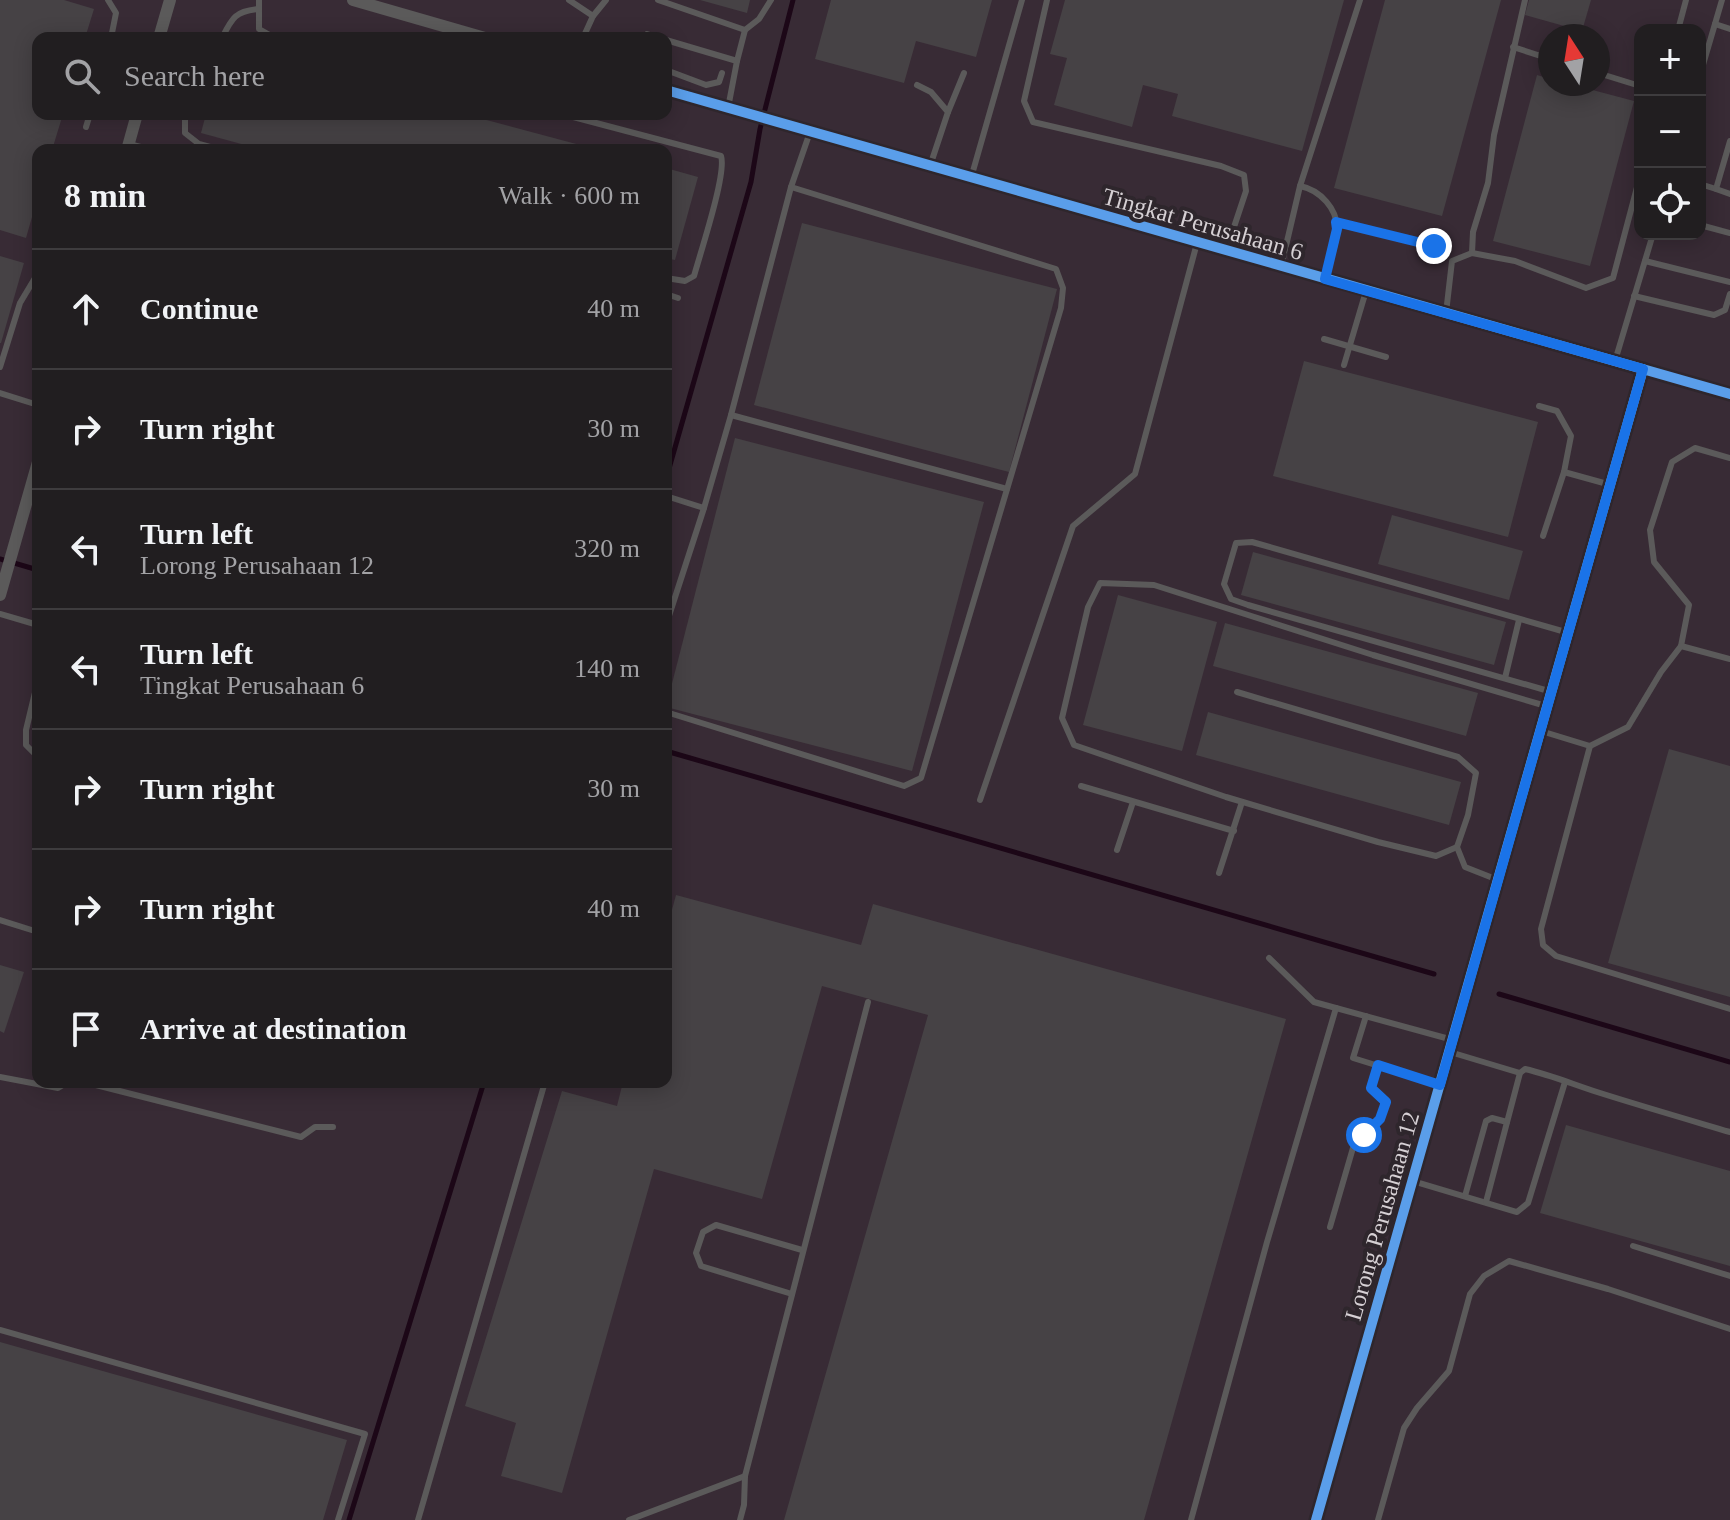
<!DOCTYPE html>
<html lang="en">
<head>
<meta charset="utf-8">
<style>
  body { margin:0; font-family:"Times New Roman",serif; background:#292729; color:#f1f3f6 }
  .controls { position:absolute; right:24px; top:24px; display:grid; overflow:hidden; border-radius:16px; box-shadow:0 4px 20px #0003 }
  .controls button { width:72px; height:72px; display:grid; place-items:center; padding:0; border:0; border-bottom:2px solid #3e3c3e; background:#211e20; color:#f1f3f6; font:40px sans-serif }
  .compass { position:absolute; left:1538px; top:24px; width:72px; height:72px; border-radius:50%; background:#211e20; box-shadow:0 4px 20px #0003; rotate:348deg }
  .stop { position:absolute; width:24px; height:24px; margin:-18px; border:6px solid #1a73e8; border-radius:50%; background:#fff }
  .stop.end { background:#1a73e8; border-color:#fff; box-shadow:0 2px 8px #0008 }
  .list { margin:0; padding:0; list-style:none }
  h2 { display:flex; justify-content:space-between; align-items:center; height:104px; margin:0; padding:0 32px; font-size:34px }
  h2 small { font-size:26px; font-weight:400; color:#a2a2a5 }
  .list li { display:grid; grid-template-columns:52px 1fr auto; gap:24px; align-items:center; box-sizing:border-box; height:120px; padding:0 32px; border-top:2px solid #3e3c3e }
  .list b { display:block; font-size:30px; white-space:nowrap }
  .list p { margin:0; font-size:26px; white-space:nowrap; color:#a2a2a5 }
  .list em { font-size:26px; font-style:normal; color:#a2a2a5 }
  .icon { flex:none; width:44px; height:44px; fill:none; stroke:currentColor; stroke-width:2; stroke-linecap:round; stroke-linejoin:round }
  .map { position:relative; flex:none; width:1730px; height:1520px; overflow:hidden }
  .search { position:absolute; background:#211e20; box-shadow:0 4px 20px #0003; left:32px; top:32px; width:640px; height:88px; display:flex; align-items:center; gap:20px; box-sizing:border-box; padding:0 28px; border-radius:16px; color:#a2a2a5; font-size:30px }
  .panel { position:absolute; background:#211e20; box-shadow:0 4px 20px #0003; left:32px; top:144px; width:640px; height:944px; border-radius:16px }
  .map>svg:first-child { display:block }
  .built { fill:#382b35; fill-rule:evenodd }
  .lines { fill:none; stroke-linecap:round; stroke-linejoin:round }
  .stream { stroke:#1c0717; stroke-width:5 }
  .building { fill:#464245 }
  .lane { stroke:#5b5a5a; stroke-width:6 }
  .street { stroke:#5b5a5a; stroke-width:12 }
  .cycleway-casing { stroke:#2e262c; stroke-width:15 }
  .cycleway { stroke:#5a9eea; stroke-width:10 }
  .route { stroke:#1a73e8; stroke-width:10 }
  .labels { text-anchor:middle; stroke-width:8; stroke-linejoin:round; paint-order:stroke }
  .street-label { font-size:24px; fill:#d6d0d4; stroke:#2e262c }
</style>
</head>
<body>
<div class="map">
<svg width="1730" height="1520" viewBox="0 0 1730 1520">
  <rect width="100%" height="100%" fill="#2c282b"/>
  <path class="built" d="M0,0H1730V1520H0ZM1640,30H1700V234H1640ZM1550,36H1598V84H1550ZM38,38H666V114H38ZM38,150H666V1082H38Z"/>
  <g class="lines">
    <g class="stream">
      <path d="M666,479L751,182L760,129L793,0"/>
      <path d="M0,559L38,570"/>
      <path d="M666,751L1434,974"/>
      <path d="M1499,994L1730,1062"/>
      <path d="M349,1520L484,1082"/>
    </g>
  </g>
  <g class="building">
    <path d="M0,0H64L94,9L85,38H38V114H63L52,150H38V196L26,238L0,230Z"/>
    <path d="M700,0H750L747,13Z"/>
    <path d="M831,0H992L976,57L916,41L904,83L815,59Z"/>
    <path d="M1065,0H1344L1302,151L1172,116L1178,94L1143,85L1132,127L1054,105L1067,58L1050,54Z"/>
    <path d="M1385,0H1501L1442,216L1334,188Z"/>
    <path d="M1529,0H1591L1582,31L1525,15Z"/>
    <path d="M1537,75L1550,79V84H1570L1634,101L1590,266L1493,241Z"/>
    <path d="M206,114H464L595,149L263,150L201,133Z"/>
    <path d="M666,168L698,177L675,260L666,258Z"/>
    <path d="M802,223L1057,289L1009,472L754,405Z"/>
    <path d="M0,256L24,263L1,343H0Z"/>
    <path d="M1304,361L1538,422L1508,537L1273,476Z"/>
    <path d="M735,438L984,502L912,771L666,707Z"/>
    <path d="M1392,515L1523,551L1509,600L1378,564Z"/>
    <path d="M1253,552L1506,622L1494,665L1241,595Z"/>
    <path d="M1118,595L1217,622L1182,751L1083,725Z"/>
    <path d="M1225,623L1478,693L1466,736L1213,666Z"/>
    <path d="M1208,712L1461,782L1449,825L1196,755Z"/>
    <path d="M1669,749L1730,766V997L1608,963Z"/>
    <path d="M676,895L861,945L873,904L1286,1019L1144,1520H784L928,1015L822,986L762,1199L654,1169L562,1493L501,1476L516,1423L465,1406L562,1091L617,1106L623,1082H666V932Z"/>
    <path d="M0,965L24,972L4,1033L0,1031Z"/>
    <path d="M1566,1125L1730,1171V1266L1540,1213Z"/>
    <path d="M0,1342L347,1440L323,1520H0Z"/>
  </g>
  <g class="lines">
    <g class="lane">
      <path d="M108,0L116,13L111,38"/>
      <path d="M259,0V29L275,38"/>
      <path d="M569,0L593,16"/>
      <path d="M658,0L745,30"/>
      <path d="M1047,0L1024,101L1033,122L1221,166L1244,175L1246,191L1226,251"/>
      <path d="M1715,24L1730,29"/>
      <path d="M1678,30L1686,0"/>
      <path d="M222,38C232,18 235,11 259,9"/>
      <path d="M583,38L593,16L606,0"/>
      <path d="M644,38L647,34L659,38"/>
      <path d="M666,40L737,61L728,108"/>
      <path d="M1513,47L1550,59"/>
      <path d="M737,61L745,30L759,19L771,0"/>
      <path d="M666,70L706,85L719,82L722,73"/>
      <path d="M1598,73L1640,86"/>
      <path d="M1700,75L1722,0"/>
      <path d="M917,85L931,92L948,112L930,166"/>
      <path d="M948,112L964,73"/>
      <path d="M185,114V133L199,144L221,150"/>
      <path d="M562,114L721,156C727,173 700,254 694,276L685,281L666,278"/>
      <path d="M86,127L90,114"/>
      <path d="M129,144L152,150"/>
      <path d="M971,178L1022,0"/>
      <path d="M1700,184L1716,189L1730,141"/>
      <path d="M791,187L810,132"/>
      <path d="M1716,189L1730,194"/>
      <path d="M1336,222L1434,246"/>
      <path d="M1700,225L1730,233"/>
      <path d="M1472,253L1473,232L1488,183L1494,135L1525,0"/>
      <path d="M1645,261L1730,282"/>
      <path d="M1281,267L1300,186"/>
      <path d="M1325,279C1328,264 1337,246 1337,230C1338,209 1320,190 1300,186L1360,0"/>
      <path d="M666,294L678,298"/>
      <path d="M1634,296L1714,315L1725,310L1730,294"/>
      <path d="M1446,313L1452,261L1472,253L1515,261L1586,288L1613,278L1640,176"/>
      <path d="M1324,339L1386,357"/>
      <path d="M1615,361L1653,234"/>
      <path d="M1344,365L1366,291"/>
      <path d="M0,367L20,303L38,273"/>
      <path d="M0,393L38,405"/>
      <path d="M1539,406L1557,411L1571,436L1564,472L1611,485"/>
      <path d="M731,415L1007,489"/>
      <path d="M666,496L704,508L666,625"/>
      <path d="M1543,536L1564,472"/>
      <path d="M0,614L38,625"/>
      <path d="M1681,646L1689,605L1654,562L1650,530L1672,462L1695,448L1730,458"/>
      <path d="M1505,678L1519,620"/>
      <path d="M38,680L26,730V745L38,757"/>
      <path d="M1237,692L1458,757L1476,773L1468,815L1457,847L1465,867L1498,880"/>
      <path d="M1552,692L1248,605L1231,599L1224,584L1236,543L1252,542L1569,633"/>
      <path d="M666,712L904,786L921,778L1061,308L1063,288L1056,269L791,187L731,415L704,508"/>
      <path d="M1541,731L1590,746L1628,727L1661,672L1681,646L1730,659"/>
      <path d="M1590,746L1541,929L1543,945L1556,956L1730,1009"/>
      <path d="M1081,786L1234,831"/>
      <path d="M980,800L1073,526L1135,474L1197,243"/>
      <path d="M1457,847L1436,856L1378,842L1226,797L1074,745L1062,718L1088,607L1100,583L1154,585L1373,655L1546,706"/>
      <path d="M1117,850L1133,802"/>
      <path d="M1219,873L1242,802"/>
      <path d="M0,920L38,932"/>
      <path d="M1269,958L1314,1002L1453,1040"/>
      <path d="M1366,1016L1353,1058L1440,1085"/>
      <path d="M1450,1052L1520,1073"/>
      <path d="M0,1077L58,1088L68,1082"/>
      <path d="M84,1082L301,1137L315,1127H333"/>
      <path d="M1413,1181L1517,1212L1528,1203L1565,1082"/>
      <path d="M1465,1196L1486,1121L1492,1118L1507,1122"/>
      <path d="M1486,1202L1520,1073L1525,1069C1551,1075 1572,1084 1597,1092C1641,1106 1686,1119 1730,1132"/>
      <path d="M1330,1227L1355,1141L1380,1119L1386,1102L1371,1088L1378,1065"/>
      <path d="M1633,1246L1730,1276"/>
      <path d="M792,1294L701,1266L696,1253L703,1232L716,1225L802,1250"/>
      <path d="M0,1330L365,1434L338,1520"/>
      <path d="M418,1520L545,1082"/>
      <path d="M629,1520L745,1476"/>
      <path d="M740,1520L744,1505L745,1476L868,1002"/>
      <path d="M1191,1520L1267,1242L1336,1008"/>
      <path d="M1378,1520L1404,1428L1417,1408L1449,1371L1470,1294L1484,1276L1509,1261L1608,1289L1730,1329"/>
    </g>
    <g class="street">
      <path d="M353,0L485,38"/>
      <path d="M159,38L170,0"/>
      <path d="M666,90L1730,394"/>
      <path d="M127,150L137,114"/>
      <path d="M0,595L38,462"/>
      <path d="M1316,1520L1643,369"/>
    </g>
    <g class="cycleway-casing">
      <g id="cycleway">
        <path d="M666,90L1730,394"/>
        <path d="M1316,1520L1643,369"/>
      </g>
    </g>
    <use href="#cycleway" class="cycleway"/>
  </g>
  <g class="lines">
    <path class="route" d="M1364,1135L1380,1119L1386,1102L1371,1088L1378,1065L1440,1085L1643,369L1325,279L1337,229L1336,222L1434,246"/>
  </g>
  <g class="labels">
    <g class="street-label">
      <text transform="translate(1203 224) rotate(16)" y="8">Tingkat Perusahaan 6</text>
      <text transform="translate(1382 1216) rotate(-74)" y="8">Lorong Perusahaan 12</text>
    </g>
  </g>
</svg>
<div class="controls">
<button>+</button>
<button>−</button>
<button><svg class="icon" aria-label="locate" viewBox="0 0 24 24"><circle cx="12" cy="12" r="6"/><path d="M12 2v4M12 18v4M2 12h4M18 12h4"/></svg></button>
</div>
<svg class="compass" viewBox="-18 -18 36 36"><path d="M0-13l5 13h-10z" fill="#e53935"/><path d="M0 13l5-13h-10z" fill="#a2a2a5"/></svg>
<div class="stop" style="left:1364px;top:1135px"></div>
<div class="stop end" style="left:1434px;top:246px"></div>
<div class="search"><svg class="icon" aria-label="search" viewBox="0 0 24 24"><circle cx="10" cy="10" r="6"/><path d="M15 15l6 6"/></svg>Search here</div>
<section class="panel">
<h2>8 min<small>Walk · 600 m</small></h2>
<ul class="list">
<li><svg class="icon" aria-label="ahead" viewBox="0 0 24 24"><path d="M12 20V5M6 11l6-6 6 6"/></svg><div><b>Continue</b></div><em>40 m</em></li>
<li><svg class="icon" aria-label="right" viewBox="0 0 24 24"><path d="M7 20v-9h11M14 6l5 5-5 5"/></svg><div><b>Turn right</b></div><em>30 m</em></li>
<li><svg class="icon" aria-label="left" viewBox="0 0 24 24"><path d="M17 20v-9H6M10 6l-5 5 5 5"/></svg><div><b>Turn left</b><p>Lorong Perusahaan 12</p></div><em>320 m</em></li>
<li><svg class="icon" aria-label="left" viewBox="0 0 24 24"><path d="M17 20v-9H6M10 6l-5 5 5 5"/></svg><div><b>Turn left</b><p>Tingkat Perusahaan 6</p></div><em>140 m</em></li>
<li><svg class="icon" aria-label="right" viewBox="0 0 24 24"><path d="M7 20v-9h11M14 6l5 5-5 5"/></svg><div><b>Turn right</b></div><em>30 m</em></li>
<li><svg class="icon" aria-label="right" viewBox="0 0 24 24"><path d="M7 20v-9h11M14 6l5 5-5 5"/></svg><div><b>Turn right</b></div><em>40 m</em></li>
<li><svg class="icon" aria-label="arrive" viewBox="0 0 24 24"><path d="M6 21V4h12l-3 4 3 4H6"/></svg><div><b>Arrive at destination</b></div></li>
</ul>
</section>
</div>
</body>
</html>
